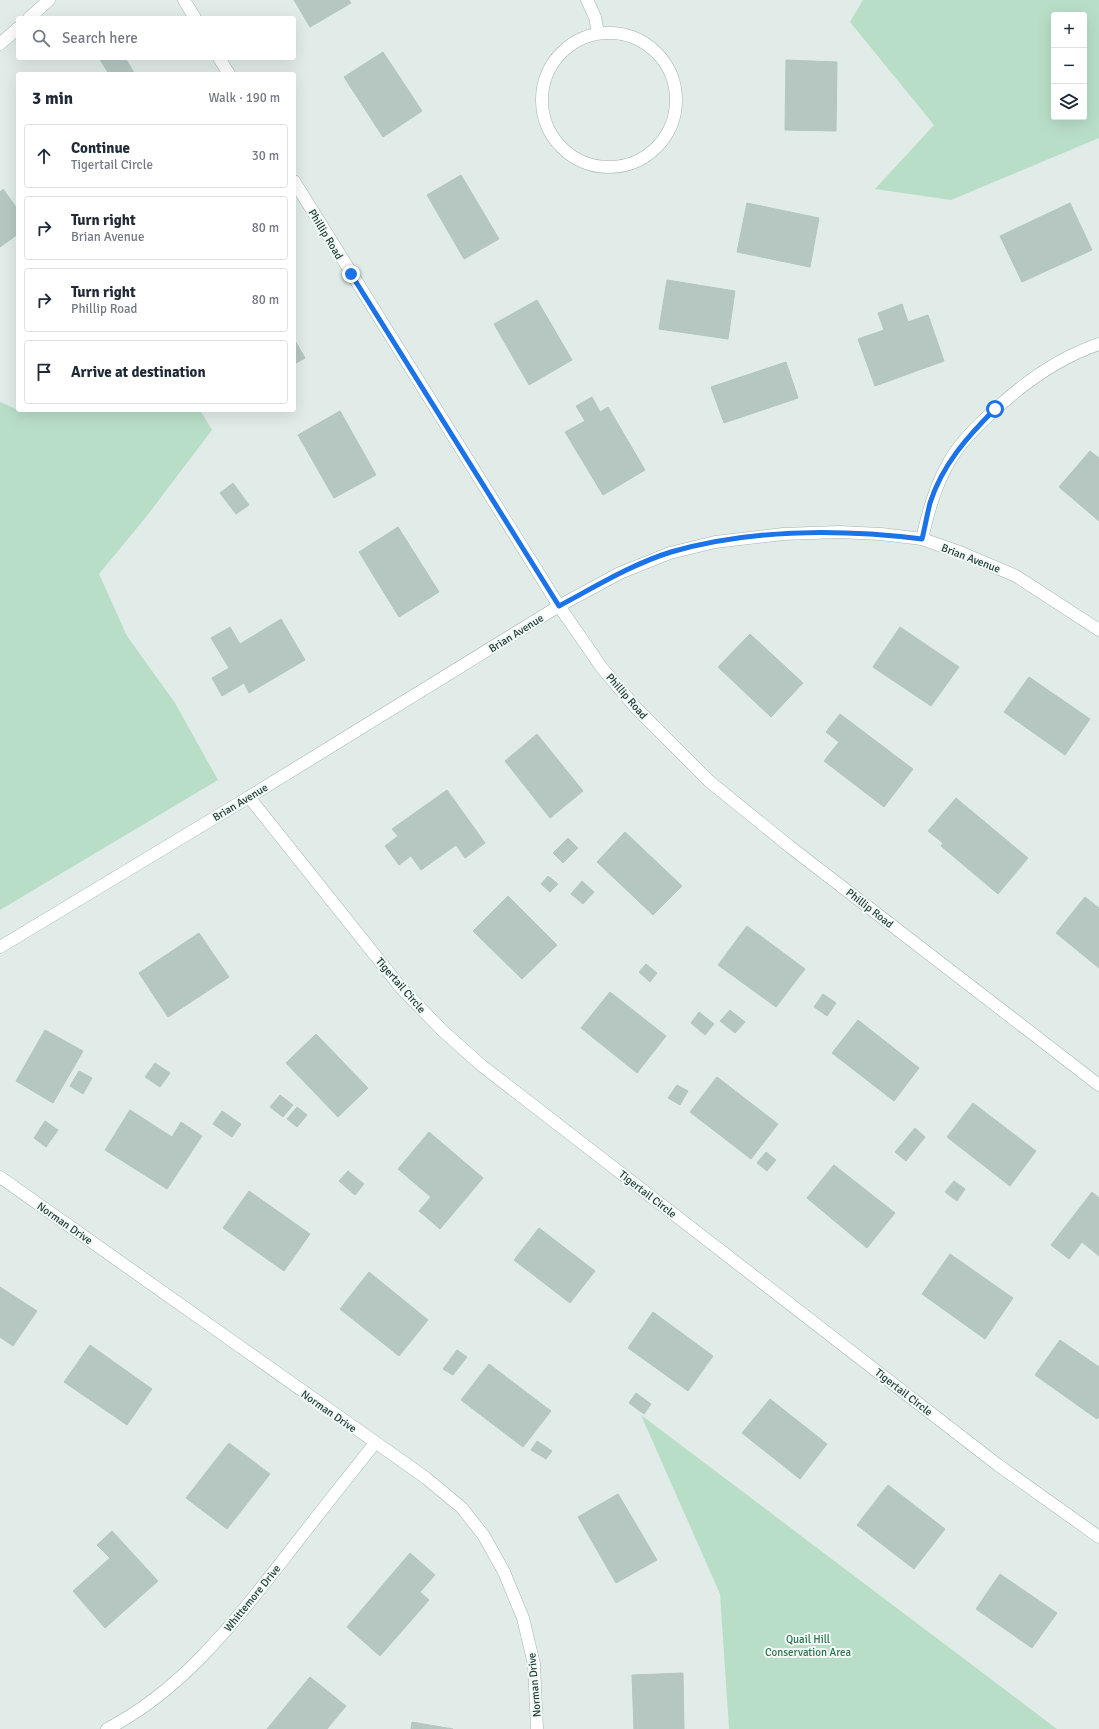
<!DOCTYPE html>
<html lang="en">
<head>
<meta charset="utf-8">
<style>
  body { margin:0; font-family:Signika,sans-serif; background:#f6f6f7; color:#1f2937 }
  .controls { position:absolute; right:12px; top:12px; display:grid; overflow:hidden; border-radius:4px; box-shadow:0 4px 16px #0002 }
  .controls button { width:36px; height:36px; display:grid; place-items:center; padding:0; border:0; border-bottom:1px solid #e0e1e3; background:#fff; color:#1f2937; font:20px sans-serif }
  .stop { position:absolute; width:12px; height:12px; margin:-9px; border:3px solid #1a73e8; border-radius:50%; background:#fff }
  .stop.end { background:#1a73e8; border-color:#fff; box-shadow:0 1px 4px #0008 }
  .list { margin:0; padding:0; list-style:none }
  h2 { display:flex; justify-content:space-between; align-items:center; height:52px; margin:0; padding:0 16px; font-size:17px }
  h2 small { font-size:13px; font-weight:400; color:#747a83 }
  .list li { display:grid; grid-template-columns:26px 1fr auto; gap:12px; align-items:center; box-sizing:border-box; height:64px; margin:0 8px 8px; padding:0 8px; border:1px solid #e0e1e3; border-radius:4px }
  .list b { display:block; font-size:15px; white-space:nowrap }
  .list p { margin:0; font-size:13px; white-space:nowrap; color:#747a83 }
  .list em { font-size:13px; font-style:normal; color:#747a83 }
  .icon { flex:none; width:22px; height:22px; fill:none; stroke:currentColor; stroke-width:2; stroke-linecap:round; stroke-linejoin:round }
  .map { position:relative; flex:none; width:1099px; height:1729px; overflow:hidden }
  .search { position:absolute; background:#fff; box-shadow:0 4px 16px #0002; left:16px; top:16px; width:280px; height:44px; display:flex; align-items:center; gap:10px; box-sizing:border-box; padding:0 14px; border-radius:4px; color:#747a83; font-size:15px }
  .panel { position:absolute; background:#fff; box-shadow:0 4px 16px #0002; left:16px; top:72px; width:280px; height:340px; border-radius:4px }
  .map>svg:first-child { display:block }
  .green { fill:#b9dec7; fill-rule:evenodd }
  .building { fill:#b6c7c2; stroke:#b3c6c0 }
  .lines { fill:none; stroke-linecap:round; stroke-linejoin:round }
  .minor-casing { stroke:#a4b4b0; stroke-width:13 }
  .minor { stroke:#fff; stroke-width:12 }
  .route { stroke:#1a73e8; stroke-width:5 }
  .labels { text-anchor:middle; stroke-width:4; stroke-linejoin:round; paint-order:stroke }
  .street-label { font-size:11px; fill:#213e39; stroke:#f2f9f6 }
  .park-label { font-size:11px; fill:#2a764f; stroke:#f2f9f6 }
</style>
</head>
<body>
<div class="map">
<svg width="1099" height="1729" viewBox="0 0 1099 1729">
  <rect width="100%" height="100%" fill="#e1ece8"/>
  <g class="green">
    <path d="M863,0H1099V138L951,200L875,189L934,125L850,22ZM1054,15H1084V117H1054Z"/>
    <path d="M0,402L23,412L26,410H200L212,430L146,517L99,574L127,636L175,703L218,780L0,910Z"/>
    <path d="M641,1415L1057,1729H729L720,1594Z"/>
  </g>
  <g class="building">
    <path d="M294,0H349L351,3L310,27Z"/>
    <path d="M383,52L422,111L383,137L344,77Z"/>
    <path d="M99,58H125L135,74H109Z"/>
    <path d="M786,60L837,62L836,131L785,130Z"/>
    <path d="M461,175L499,239L464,259L427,195Z"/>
    <path d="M3,189L18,210V234L0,247V192Z"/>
    <path d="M747,203L819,218L810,267L737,252Z"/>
    <path d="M1070,203L1092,250L1022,282L1000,236Z"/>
    <path d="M667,280L735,291L728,339L659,329Z"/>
    <path d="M537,300L572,360L529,385L494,324Z"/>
    <path d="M902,304L908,322L928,315L944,361L875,386L858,339L884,330L878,313Z"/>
    <path d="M294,339L305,358L294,364Z"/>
    <path d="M786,362L798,398L724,423L711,387Z"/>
    <path d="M592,397L600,412L608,407L645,470L603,495L565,432L585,421L576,406Z"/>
    <path d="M340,411L376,475L334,498L298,435Z"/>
    <path d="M1090,451L1099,458V521L1059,487Z"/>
    <path d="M233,483L249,505L236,514L220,493Z"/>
    <path d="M398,527L439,592L399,617L359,552Z"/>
    <path d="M281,619L305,660L249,693L244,683L222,696L212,678L229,668L211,638L230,627L240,644Z"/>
    <path d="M900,627L959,667L931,706L873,667Z"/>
    <path d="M750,634L803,683L771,717L718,667Z"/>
    <path d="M1029,677L1090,719L1065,755L1004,712Z"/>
    <path d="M840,714L913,769L884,807L824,761L839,742L826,732Z"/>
    <path d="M537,734L583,791L550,818L505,761Z"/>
    <path d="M447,790L485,843L465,858L456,845L421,870L411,856L399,865L385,846L398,836L392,829Z"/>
    <path d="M956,798L1028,858L998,894L941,846L943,843L928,831Z"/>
    <path d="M625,832L682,886L653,915L597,862Z"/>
    <path d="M568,838L578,848L563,863L553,853Z"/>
    <path d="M548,876L558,884L550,892L541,884Z"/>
    <path d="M582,881L594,892L583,904L571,894Z"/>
    <path d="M508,896L557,945L522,979L473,931Z"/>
    <path d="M1085,897L1099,908V968L1056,933Z"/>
    <path d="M747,926L805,969L776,1007L718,965Z"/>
    <path d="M199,933L229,977L168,1017L139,973Z"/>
    <path d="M646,964L657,973L650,982L639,972Z"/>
    <path d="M610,992L666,1036L637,1073L581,1028Z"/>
    <path d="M823,994L836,1003L827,1016L814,1007Z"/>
    <path d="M730,1010L745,1022L735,1033L720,1021Z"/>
    <path d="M699,1012L714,1024L705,1035L691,1023Z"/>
    <path d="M858,1020L919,1068L894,1101L832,1053Z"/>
    <path d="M45,1030L83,1051L53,1103L16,1081Z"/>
    <path d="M316,1034L368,1088L338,1117L286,1063Z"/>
    <path d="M155,1063L170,1073L160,1087L145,1077Z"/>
    <path d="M79,1071L92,1078L83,1094L70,1086Z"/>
    <path d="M717,1077L778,1124L751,1159L690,1112Z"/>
    <path d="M677,1085L688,1091L680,1105L668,1098Z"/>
    <path d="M280,1095L293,1105L283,1117L270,1107Z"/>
    <path d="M973,1103L1036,1151L1010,1186L947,1137Z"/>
    <path d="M297,1107L307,1115L297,1127L287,1119Z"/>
    <path d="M130,1110L172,1137L181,1122L202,1136L167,1189L105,1150Z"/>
    <path d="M222,1111L241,1124L232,1137L213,1124Z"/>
    <path d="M45,1121L58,1130L46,1147L34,1138Z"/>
    <path d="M915,1128L925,1137L906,1161L895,1152Z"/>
    <path d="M429,1132L483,1178L440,1229L419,1211L431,1197L398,1169Z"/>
    <path d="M766,1152L776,1160L767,1171L757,1163Z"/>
    <path d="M834,1165L895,1213L867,1248L807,1198Z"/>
    <path d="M348,1171L364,1184L355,1195L339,1181Z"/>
    <path d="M954,1181L965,1189L957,1201L945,1192Z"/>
    <path d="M249,1191L310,1234L284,1271L223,1228Z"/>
    <path d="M1092,1192L1099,1198V1256L1082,1242L1069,1259L1051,1245Z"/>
    <path d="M539,1228L595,1271L570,1303L514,1260Z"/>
    <path d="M950,1254L1013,1298L985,1339L922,1294Z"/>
    <path d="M369,1272L428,1320L399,1356L340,1309Z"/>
    <path d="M0,1287L37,1311L13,1346L0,1337Z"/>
    <path d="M653,1312L713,1356L688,1391L628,1348Z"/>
    <path d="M1060,1340L1099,1367V1417L1097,1419L1035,1375Z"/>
    <path d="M90,1345L152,1389L127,1425L64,1382Z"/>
    <path d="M457,1350L467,1357L453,1375L443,1369Z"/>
    <path d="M489,1364L551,1411L523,1447L461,1400Z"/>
    <path d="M636,1393L651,1404L644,1414L629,1403Z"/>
    <path d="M770,1399L827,1444L800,1479L742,1433Z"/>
    <path d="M537,1441L552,1451L546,1459L531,1450Z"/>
    <path d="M229,1443L270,1474L227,1529L186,1498Z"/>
    <path d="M888,1485L945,1529L914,1569L857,1525Z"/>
    <path d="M618,1494L657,1560L616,1583L578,1517Z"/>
    <path d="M112,1531L158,1581L105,1628L73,1591L110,1558L97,1545Z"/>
    <path d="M410,1553L435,1575L420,1592L429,1600L380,1656L347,1627Z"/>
    <path d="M1000,1574L1057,1613L1032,1648L976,1609Z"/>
    <path d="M683,1673L684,1729H634L632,1675Z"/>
    <path d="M310,1677L346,1706L327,1729H267Z"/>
    <path d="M412,1722L453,1729H411Z"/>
  </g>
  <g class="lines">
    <g class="minor-casing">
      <g id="minor">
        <path d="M184,0L195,18"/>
        <path d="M587,0L595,17L598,33"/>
        <path d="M29,18L49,0"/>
        <circle cx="609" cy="100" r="67"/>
        <path d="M0,44L18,28"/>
        <path d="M219,58L229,74"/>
        <path d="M294,181L559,606L602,668L636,708L709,781L789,846L1099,1085"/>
        <path d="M922,539C928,513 935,486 949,462C958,446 972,431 986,418C1019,386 1055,359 1099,344"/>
        <path d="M249,797L402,989L443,1031L481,1065L998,1465L1099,1537"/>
        <path d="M0,947L249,797L559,606L620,573L670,553L715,542L783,534L839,532L881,534L922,539L962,553L1016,576L1099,630"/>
        <path d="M0,1177L426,1478L462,1508L484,1536L504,1572L523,1618L534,1664L537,1729"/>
        <path d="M107,1729C181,1691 232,1625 283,1560C313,1521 344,1482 375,1443"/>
      </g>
    </g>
    <use href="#minor" class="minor"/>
  </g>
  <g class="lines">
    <path class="route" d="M351,274L559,606C595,587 632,564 671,552C751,529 840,529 922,539C925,527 927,515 930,503C942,465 968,436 995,409"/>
  </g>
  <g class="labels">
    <g class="street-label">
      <text transform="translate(326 234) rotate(59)" y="4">Phillip Road</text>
      <text transform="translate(971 558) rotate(21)" y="4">Brian Avenue</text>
      <text transform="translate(516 633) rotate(-32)" y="4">Brian Avenue</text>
      <text transform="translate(627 696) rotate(49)" y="4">Phillip Road</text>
      <text transform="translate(240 802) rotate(-31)" y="4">Brian Avenue</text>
      <text transform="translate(870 908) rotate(38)" y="4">Phillip Road</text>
      <text transform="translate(401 985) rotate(49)" y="4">Tigertail Circle</text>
      <text transform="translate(648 1194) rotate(38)" y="4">Tigertail Circle</text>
      <text transform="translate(65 1223) rotate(35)" y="4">Norman Drive</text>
      <text transform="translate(904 1392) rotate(38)" y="4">Tigertail Circle</text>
      <text transform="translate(329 1411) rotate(35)" y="4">Norman Drive</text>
      <text transform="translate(252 1598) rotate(-51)" y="4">Whittemore Drive</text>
      <text transform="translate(534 1685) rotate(-95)" y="4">Norman Drive</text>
    </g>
    <g class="park-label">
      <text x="808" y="1643">Quail Hill<tspan x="808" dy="13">Conservation Area</tspan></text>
    </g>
  </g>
</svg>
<div class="controls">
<button>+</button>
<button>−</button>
<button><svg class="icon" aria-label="layers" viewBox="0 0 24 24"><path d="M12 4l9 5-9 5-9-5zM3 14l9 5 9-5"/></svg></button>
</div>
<div class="stop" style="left:995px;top:409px"></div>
<div class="stop end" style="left:351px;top:274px"></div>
<div class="search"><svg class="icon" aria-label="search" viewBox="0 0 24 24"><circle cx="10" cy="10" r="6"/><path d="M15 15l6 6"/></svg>Search here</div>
<section class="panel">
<h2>3 min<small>Walk · 190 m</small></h2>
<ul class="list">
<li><svg class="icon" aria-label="ahead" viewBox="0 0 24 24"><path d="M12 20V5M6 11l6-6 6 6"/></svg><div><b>Continue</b><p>Tigertail Circle</p></div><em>30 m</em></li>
<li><svg class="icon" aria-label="right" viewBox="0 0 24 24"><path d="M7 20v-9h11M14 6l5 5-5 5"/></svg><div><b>Turn right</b><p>Brian Avenue</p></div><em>80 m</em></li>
<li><svg class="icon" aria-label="right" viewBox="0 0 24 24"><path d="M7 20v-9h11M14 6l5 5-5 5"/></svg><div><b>Turn right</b><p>Phillip Road</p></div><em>80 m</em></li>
<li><svg class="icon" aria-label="arrive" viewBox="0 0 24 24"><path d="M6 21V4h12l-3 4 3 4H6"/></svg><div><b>Arrive at destination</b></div></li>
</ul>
</section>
</div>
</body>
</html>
